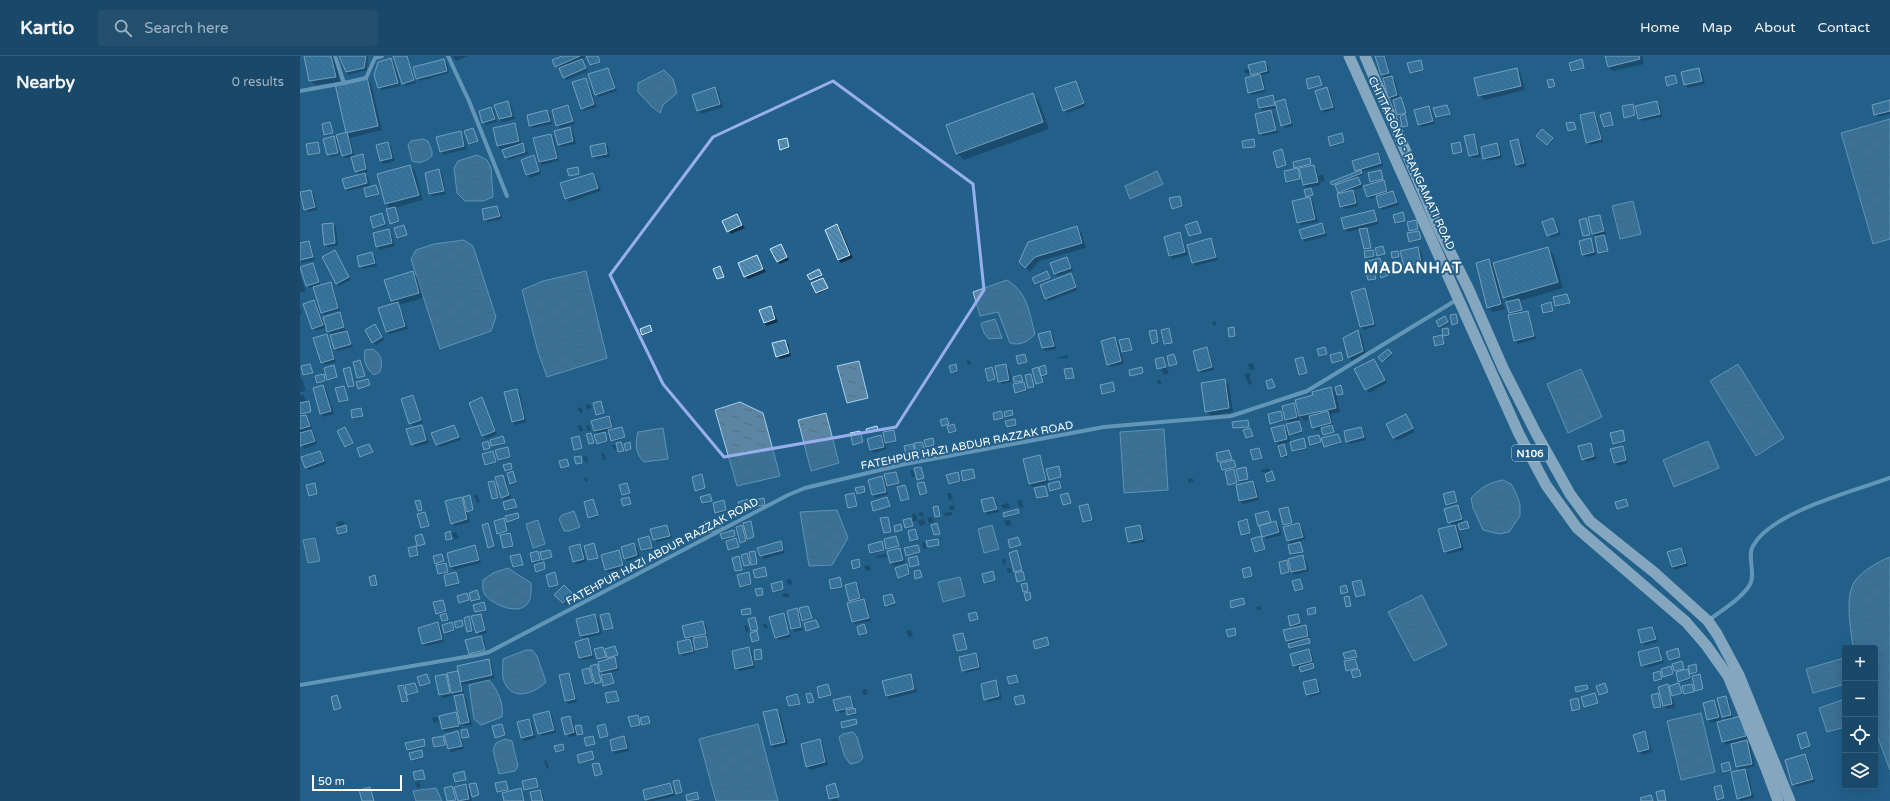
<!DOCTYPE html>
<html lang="en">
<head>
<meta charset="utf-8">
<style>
  body { margin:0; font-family:"Varela Round",sans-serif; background:#234f6e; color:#f1f3f6 }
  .controls { position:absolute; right:12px; bottom:12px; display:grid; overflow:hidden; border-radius:4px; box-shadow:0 4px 16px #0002 }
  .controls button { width:36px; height:36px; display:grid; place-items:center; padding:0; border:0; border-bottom:1px solid #38607c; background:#1a4868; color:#f1f3f6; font:20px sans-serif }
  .scale { position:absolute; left:12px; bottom:10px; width:90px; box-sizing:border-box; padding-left:4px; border:2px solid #fff; border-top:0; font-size:11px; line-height:14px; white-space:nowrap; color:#fff; -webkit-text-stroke:3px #23608b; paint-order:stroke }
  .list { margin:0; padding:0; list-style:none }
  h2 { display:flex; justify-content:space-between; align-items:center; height:52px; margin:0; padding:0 16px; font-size:17px }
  h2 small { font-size:13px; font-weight:400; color:#9fb2c0 }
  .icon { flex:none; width:22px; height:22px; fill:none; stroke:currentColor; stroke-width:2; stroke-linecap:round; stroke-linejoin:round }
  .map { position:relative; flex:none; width:1590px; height:745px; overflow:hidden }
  header { display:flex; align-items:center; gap:24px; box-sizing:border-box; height:56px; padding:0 20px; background:#1a4868; border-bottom:1px solid #38607c }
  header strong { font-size:19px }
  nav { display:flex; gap:22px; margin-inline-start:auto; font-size:14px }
  .search { width:280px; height:36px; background:#234f6e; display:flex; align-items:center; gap:10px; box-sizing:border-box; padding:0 14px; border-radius:4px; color:#9fb2c0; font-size:15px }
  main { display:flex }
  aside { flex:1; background:#1a4868 }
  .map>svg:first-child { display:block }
  .water { fill:url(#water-ripples); stroke:#a5d0eb }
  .shadow { fill:#0007; fill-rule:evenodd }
  .building { fill:url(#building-back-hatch); stroke:#d5eaf8 }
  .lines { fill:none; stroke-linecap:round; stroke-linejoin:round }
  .minor { stroke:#b1d4ea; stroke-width:4 }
  .trunk { stroke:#fafcfe; stroke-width:11 }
  .marked { fill:none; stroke:#99afed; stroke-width:3; stroke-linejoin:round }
  .labels { text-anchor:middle; stroke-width:4; stroke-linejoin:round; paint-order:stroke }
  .shield { fill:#23608b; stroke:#bdcfdc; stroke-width:1 }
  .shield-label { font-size:10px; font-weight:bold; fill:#fff }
  .street-label { font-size:11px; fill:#fff; stroke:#23608b }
  .district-label { font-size:15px; font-weight:bold; letter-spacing:1px; fill:#fff; stroke:#23608b }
</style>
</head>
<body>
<header>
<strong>Kartio</strong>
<div class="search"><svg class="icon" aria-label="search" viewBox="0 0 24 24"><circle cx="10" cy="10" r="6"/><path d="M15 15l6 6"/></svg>Search here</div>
<nav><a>Home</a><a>Map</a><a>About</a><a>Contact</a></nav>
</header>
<main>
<aside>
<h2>Nearby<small>0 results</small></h2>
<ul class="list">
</ul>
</aside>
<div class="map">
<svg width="1590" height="745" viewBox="0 0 1590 745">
  <defs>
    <pattern id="water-ripples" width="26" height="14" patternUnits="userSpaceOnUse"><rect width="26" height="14" fill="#5b85a2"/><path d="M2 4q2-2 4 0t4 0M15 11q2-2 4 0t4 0" fill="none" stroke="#556e80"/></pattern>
    <pattern id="building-back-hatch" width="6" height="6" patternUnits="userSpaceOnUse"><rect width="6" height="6" fill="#508cb4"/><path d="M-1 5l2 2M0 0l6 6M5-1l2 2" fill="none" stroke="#4e728a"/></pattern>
  </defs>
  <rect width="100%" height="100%" fill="#23608b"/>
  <g class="water">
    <path d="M364,14L373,23L377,37L363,49L360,57L351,50L338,36V27Z"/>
    <path d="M1590,63V183L1573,188L1541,77Z"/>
    <path d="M123,83L128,85L132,95V100C125,106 120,108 112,105L108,89L111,85Z"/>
    <path d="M177,99L187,104L191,112L193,141L183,145H165L157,137L154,112L158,105Z"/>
    <path d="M857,115L863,128L830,143L825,130Z"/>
    <path d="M1333,145L1341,178L1320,183L1312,150Z"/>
    <path d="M164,184L173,190L196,261L191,275L140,293L111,203L116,194L134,188Z"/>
    <path d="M286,215L307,302L247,321L238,296L222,234L243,225Z"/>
    <path d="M707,224C728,237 729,256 735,278C728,286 720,290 710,287L698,256L680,260L673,236Z"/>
    <path d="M695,263L702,282L689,283L684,277L681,267Z"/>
    <path d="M73,293C82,299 83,306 80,316L74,319C66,313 63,304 65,294Z"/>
    <path d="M559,305L568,342L547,347L537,310Z"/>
    <path d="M1438,308L1484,382L1456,400L1410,325Z"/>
    <path d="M1281,313L1302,361L1268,377L1247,328Z"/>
    <path d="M440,346L463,357L480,420L437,430L415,354Z"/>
    <path d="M526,357L539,407L511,415L498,364Z"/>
    <path d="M363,372L368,403L344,406C335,397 335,388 338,376Z"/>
    <path d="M864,373L868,434L824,437L820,376Z"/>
    <path d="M1408,385L1419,412L1374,431L1363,404Z"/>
    <path d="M1203,424L1211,428L1216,437L1220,448V460L1209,476L1199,478L1183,474L1173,452L1171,442C1180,432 1190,426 1203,424Z"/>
    <path d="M537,454L548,482L532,509L509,510L500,456Z"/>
    <path d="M274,455L280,471L269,475H264L259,463L262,459Z"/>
    <path d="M238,464L245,488L233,492L226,468Z"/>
    <path d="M692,469L699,493L684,497L678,473Z"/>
    <path d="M15,482L20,505L8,507L3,484Z"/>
    <path d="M1590,501V714L1575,674V592H1553C1551,574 1544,540 1555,525C1563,514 1578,506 1590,501Z"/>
    <path d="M208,512L231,527C231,534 232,543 227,548C218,560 190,548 184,537C182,533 183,528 183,524L193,517Z"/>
    <path d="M660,521L665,540L643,546L638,526Z"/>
    <path d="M1122,539L1147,589L1114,605L1088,556Z"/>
    <path d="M226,594H232L237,600L246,626C233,639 209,646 203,622C202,616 203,609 203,603Z"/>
    <path d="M1544,602L1545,628L1513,637L1506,613Z"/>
    <path d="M189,624C198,634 204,648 202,661L181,669L174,663L169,629Z"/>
    <path d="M1545,643V671L1527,676L1519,652Z"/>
    <path d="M1401,657L1415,716L1381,724L1367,665Z"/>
    <path d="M458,668L478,745H416L399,683Z"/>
    <path d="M553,676L557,681L563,702L559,706L550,708L544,699L539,681L543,678Z"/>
    <path d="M205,683L212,685L218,710L215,715L199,718L193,694L196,687Z"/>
    <path d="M136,732L142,745H116L113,735Z"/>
  </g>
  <g class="shadow">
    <path d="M5,0H34L40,26L15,29L10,24Z"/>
    <path d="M40,0H68L67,14L49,19L46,16Z"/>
    <path d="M97,0L108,1L116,27L106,30L103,27Z"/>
    <path d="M152,0H169L156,5Z"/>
    <path d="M265,0H285L286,1L281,3L288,15L267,24L261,13L256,10Z"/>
    <path d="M290,0H298L300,7L292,10L288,1Z"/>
    <path d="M1077,0L1086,1L1091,22L1095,24L1100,43L1102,44L1106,58H1104L1109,71H1103L1094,44L1089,41L1086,23L1082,19Z"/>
    <path d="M1306,0H1342L1344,8L1313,15L1308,11Z"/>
    <path d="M91,3L94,6L101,30L82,34L79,31Z"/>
    <path d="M144,4L147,7L149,17L120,25L117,22Z"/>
    <path d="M1120,5L1124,15L1112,18L1109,8Z"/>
    <path d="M1282,6L1284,13L1273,16L1272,15L1270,7Z"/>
    <path d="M965,7L968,9L970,17L960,20L963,22L966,36L952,39L949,36L954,21L951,17L946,18L944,14L948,13L951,16Z"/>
    <path d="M308,13L311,16L317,35L299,41L296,38Z"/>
    <path d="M1216,13L1221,18L1225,34L1184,44L1179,39Z"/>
    <path d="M1399,13L1402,16L1405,28L1388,32L1385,29Z"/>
    <path d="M1375,20L1377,28L1369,30L1368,29Z"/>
    <path d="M1019,21L1022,30L1011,33L1009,32Z"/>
    <path d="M67,22L71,27L82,74L50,82L55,101L62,99L65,102L68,116L63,117L68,121L70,131H77L79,139L68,142L64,131L48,135L46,132L60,120L56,115L52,101L45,102L42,99L47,78L36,29Z"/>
    <path d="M285,23L288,26L297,51L284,55L282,52Z"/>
    <path d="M1253,24L1256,31L1251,32L1250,31Z"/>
    <path d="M776,26L779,29L786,50L767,57L764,54Z"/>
    <path d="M415,32L418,35L423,51L401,58L398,55L393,39Z"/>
    <path d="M1027,32L1030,35L1035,53L1024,57L1022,54L1016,35Z"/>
    <path d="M733,39L739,45L749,73L664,104L657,97Z"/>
    <path d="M973,40L977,46L984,45L987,48L993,70L985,72L982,69L978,52L963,55L960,52L958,44Z"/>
    <path d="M1590,45V58L1578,61L1575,58Z"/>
    <path d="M208,46L211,49L215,63L202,66L199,63L196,49Z"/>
    <path d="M1357,46L1360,49L1362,61L1342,65L1338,60L1325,61L1332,49L1334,51Z"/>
    <path d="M268,50L271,53L275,68L260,72L257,69Z"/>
    <path d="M1147,50L1150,59L1138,62L1136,60Z"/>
    <path d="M1129,51L1132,54L1135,68L1121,71L1118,68Z"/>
    <path d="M191,52L194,55L197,66L186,69L183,66Z"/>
    <path d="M247,55L250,58L252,68L233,72L230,69Z"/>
    <path d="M971,55L974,58L978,77L963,80L960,77Z"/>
    <path d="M1294,57L1297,60L1303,86L1290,89L1287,86Z"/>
    <path d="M1302,59H1311L1313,70L1306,72Z"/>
    <path d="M30,68L33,78L26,80L23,69Z"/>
    <path d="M214,68L217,71L222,89L226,91L228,98L208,104L205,101L213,90L201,93L198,90Z"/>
    <path d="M270,72L273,75L276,88L261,91L259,88Z"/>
    <path d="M173,73L178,86L171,89L170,88Z"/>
    <path d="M1242,75L1253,84L1249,89L1238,80Z"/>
    <path d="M160,76L163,79L167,93L144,99L141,96Z"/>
    <path d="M1041,78L1045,87L1032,91L1031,89Z"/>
    <path d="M251,79L254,82L259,105L242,109L239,106Z"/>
    <path d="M1173,79L1176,82L1181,101L1173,102L1170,100Z"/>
    <path d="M34,82L37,84L40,99L31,101L28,99Z"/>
    <path d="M487,83L490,92L482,94L481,93Z"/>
    <path d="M954,84L956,92L944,91Z"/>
    <path d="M1218,84L1221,87L1227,110L1220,112L1217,109Z"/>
    <path d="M18,87L21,98L10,100L9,99Z"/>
    <path d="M88,87L91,90L95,105L83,108L80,105Z"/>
    <path d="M1160,87L1163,97L1156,98L1154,97Z"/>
    <path d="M305,88L308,91L310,101L296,103L293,100Z"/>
    <path d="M1197,88L1200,91L1202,102L1187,105L1184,102Z"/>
    <path d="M982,94L987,110L979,112L978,111Z"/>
    <path d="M1078,99L1081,101L1083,110L1062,116L1063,119L1057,121L1063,131L1074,128L1071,125L1081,115L1083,124L1086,128L1089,137L1093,136L1096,139L1099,149L1083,154L1080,151L1077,141L1070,143L1067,140L1064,131L1052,135L1056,138L1058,150L1044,153L1041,150V138L1036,129H1033L1058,116L1056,114Z"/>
    <path d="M233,101L236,103L241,118L230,122L227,119Z"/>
    <path d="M1009,103L1012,110L1017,113L1018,120L1023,118L1025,125L1020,126L1021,129L1007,132L1004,129L1000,112H996L999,115L1001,124L988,127L987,126L997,114L995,111Z"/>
    <path d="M110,110L115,115L123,144L94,152L100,166L93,168L91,153L86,148L78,119Z"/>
    <path d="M139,115L142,117L146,138L133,140L130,138Z"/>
    <path d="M293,118L296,121L301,135L269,146L266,143Z"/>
    <path d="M1011,133L1013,140L1009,141L1013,145L1018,166L1001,169L998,166L1009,143L1006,140Z"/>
    <path d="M11,135L14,138L17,154L8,156L5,153Z"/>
    <path d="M880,142L883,151L874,153L873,152Z"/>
    <path d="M197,151L200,154L202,163L188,166L185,163Z"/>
    <path d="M1074,155L1076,158L1079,168L1065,172L1068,174L1071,193L1066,194L1060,173L1048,176L1045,173L1042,162Z"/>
    <path d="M1103,157L1106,166L1097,168L1096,167Z"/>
    <path d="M437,159L445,172L431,178L423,166Z"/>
    <path d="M82,160L86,170L75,173L71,162Z"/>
    <path d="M1300,160L1302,163L1306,178L1302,179L1305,182L1308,196L1301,198L1297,182L1293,178L1290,162Z"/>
    <path d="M1253,163L1256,166L1261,179L1251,182L1248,179Z"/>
    <path d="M898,167L901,178L891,181L887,169Z"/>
    <path d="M33,168L36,171L38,190L28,191L25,188Z"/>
    <path d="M1022,168L1025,171L1027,180L1005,186L1003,183L1000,175Z"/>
    <path d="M537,169L540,172L553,202L541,207L538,204Z"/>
    <path d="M105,171L107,180L99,183L98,181Z"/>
    <path d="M776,171L781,176L786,192L739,205L730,216L720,205Z"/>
    <path d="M89,174L91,177L95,190L80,194L77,191Z"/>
    <path d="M1119,176L1122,184L1111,186L1110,185Z"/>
    <path d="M879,177L882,180L888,199L873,203L870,200L865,181Z"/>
    <path d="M911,183L913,186L918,204L896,210L893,207L888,189Z"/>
    <path d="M1290,183L1293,186L1296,199L1286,201L1283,198Z"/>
    <path d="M8,186L11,189L15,204L3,207L0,204V188Z"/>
    <path d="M481,189L489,204L480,208L477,205Z"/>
    <path d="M1083,191L1085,199L1079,201L1078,199Z"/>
    <path d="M1118,192L1121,195L1124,210L1108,213L1105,210Z"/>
    <path d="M1247,192L1254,199L1263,232L1220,245L1223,257L1227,256L1230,259L1236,283L1218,288L1215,285L1209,246L1201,239L1205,253L1193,256L1188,251L1189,204L1195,210Z"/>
    <path d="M35,195L51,224L39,230L36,227Z"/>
    <path d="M1072,195L1075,201L1067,203L1066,202Z"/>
    <path d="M1098,196L1100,202L1094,203L1093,202Z"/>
    <path d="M72,198L75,200L77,210L63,213L60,210Z"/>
    <path d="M457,200L466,216L448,223L445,220Z"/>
    <path d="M767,202L770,205L773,215L758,220L755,217Z"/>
    <path d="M1080,203L1083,210L1068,214L1067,213Z"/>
    <path d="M13,208L15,211L21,230L30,227L33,230L40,254L24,259L22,256L14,231L10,232L7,229Z"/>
    <path d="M1100,209L1103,216L1093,218L1092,217Z"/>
    <path d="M1087,212L1090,220L1083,222L1082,221Z"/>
    <path d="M113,216L117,221L123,242L99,249L108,273L89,278L87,276L95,248L92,245L86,224Z"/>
    <path d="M520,216L522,220L512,225L509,219Z"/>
    <path d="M0,217L6,235L0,237Z"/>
    <path d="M748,217L750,223L737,229L736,228Z"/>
    <path d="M771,218L778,234L749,245L746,242Z"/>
    <path d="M523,223L528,233L518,238L517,236Z"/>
    <path d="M1064,234L1067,236L1076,270L1064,274L1061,271Z"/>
    <path d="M1267,239L1270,248L1257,251L1254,242Z"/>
    <path d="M14,245L17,248L24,268L39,257L42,260L45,274L49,279L53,291L38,295L35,292L33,280L28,275L27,271L16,275L13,272Z"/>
    <path d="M1251,247L1254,256L1245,258L1244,257Z"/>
    <path d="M0,250L2,257L0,258Z"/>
    <path d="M471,251L473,254L478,266L467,270L464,267Z"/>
    <path d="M1156,259L1159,268L1154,269L1153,268Z"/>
    <path d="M1146,263L1149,268L1141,272L1140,271Z"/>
    <path d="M915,265L916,269L914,270L912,266Z"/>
    <path d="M75,270L84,284L76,289L73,286Z"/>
    <path d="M351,272L352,276L344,279L343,278Z"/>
    <path d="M934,272L936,281H932L930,280Z"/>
    <path d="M868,273L872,288L867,289L862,275Z"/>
    <path d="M1147,273L1150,280L1146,281L1143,274Z"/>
    <path d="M855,275L859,287L854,288L853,287Z"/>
    <path d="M1058,275L1061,278L1066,298L1052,305L1049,302L1044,282Z"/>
    <path d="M750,276L753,279L756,293L745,295L742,292Z"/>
    <path d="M26,280L29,283L36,306L24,309L22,306Z"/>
    <path d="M1142,280L1145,289L1137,291L1134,281Z"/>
    <path d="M815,282L818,285L824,308L811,311L808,308Z"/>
    <path d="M829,283L832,295L824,297L820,285Z"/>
    <path d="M485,285L488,288L491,300L480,303L477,300Z"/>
    <path d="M906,292L909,295L914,314L902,317L899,314Z"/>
    <path d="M1025,292L1027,299L1021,301L1020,299Z"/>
    <path d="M1088,294L1093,299L1084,306L1080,301Z"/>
    <path d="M1041,298L1044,305L1034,307L1033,306Z"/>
    <path d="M725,299L728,307L720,308L719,307Z"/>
    <path d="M767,299L769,302L758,303L757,302Z"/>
    <path d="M874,299L877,309L871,310L870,309Z"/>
    <path d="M863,302L869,318L864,319L861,313L858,312Z"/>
    <path d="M1003,302L1008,318L1001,320L1000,319Z"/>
    <path d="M669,304L671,308L668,309L666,305Z"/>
    <path d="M1074,304L1087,327L1069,337L1055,314Z"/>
    <path d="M60,305L65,321L59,322L58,321Z"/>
    <path d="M953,307L955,313L950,314L948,308Z"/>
    <path d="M10,309L13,318L5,320L2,311Z"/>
    <path d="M706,309L709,312L712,326L702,328L699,325Z"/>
    <path d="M34,310L37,322L29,324L28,323Z"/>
    <path d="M655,310L658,316L653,318L652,316Z"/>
    <path d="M745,310L748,319L741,321L743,327L738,328L733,314Z"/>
    <path d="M841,312L844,318L831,319Z"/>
    <path d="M49,313L55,331L50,332L44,314Z"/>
    <path d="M692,313L696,324L690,325L689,324Z"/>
    <path d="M772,313L774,323L768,324L767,323Z"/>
    <path d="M950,317L951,319L949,320L952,328L949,329L944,318Z"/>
    <path d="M23,319L26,326L19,328L18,327Z"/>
    <path d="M731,319L735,332L730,333L726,320Z"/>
    <path d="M721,320L727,335L717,338V329L714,322Z"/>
    <path d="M0,322L3,325L6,335L0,336Z"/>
    <path d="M68,324L71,330L60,333L59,332Z"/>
    <path d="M857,324H860L862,328L859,329Z"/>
    <path d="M924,325L929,329L933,356L911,360L906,355Z"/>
    <path d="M813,327L816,336L804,338L803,337Z"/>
    <path d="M23,330L26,333L34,358L24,361L21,358L14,333Z"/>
    <path d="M44,331L48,345L41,347L40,346Z"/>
    <path d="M1031,332L1036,337L1040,356L1031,358L1034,377L1025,379L1023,373L1016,374L1013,371L1011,363L1005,365L998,358L1000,364L997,365L1000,367L1002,377L991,380L990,378L995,365L989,367L986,364L983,351L994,349L999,353L1014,339Z"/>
    <path d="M217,334L220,337L226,366L215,369L212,366Z"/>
    <path d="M0,339H3L6,345L0,346Z"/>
    <path d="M112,340L115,343L123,367L113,370L110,367Z"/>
    <path d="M181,343L184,346L197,378L186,383L183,380L170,347Z"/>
    <path d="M301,346L305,358L298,360L297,359Z"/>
    <path d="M9,347L12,357L0,359V348Z"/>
    <path d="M290,348L292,352L287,353L285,349Z"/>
    <path d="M281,351L283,356L280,357L278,352Z"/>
    <path d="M61,353L63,361L54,363L53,362Z"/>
    <path d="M711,355L714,360L707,362L706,361Z"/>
    <path d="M981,356L984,365L972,368L971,367Z"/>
    <path d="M701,357L703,363L697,364L695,363Z"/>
    <path d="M6,360L9,363L12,373L10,374L14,378L17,388L4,393L0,387V361Z"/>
    <path d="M1105,360L1115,376L1096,385L1094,382Z"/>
    <path d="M309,361L312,364L314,374L323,373L325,382L313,386L309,375L304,376L308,386L299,389V379L295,375L292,366Z"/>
    <path d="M647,363L650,370H655L656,376L651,377L648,369H643Z"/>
    <path d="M714,364L717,370L709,372L708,371Z"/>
    <path d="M948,366L949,372H934L933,367Z"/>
    <path d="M281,369L283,375L280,376L277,370Z"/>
    <path d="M289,369L291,374L288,375L286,370Z"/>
    <path d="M121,370L124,373L129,387L115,391L112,388Z"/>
    <path d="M154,370L161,384L140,391L137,389Z"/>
    <path d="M984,370L987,373L990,386L982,388L988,401L984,402L980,390L976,386Z"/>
    <path d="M577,371L579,376L568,377L567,374Z"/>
    <path d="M1061,372L1064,375L1066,384L1050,388L1047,385Z"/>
    <path d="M46,373L53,388L47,392L46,390Z"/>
    <path d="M950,373L953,381L948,383L947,382Z"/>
    <path d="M594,375L597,386L588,388L584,385L587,393L574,397L571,394L581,380L586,385Z"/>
    <path d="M1322,375L1326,386L1315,389L1314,387Z"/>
    <path d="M560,376L564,387L555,389L554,388Z"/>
    <path d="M1038,379L1041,388L1026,391L1024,387L1011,389L1010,382L1019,380L1021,383Z"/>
    <path d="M203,381L206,388L193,391L192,390L191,384Z"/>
    <path d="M632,383L635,390L628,392L625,385Z"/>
    <path d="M1003,383L1007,393L994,396L991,386Z"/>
    <path d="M321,387L324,396L320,397L318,393L314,394L312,389H315L318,392Z"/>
    <path d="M329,387L332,394L328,396L327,394Z"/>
    <path d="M622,387L625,396L619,398L615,388Z"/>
    <path d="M1290,388L1293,391L1297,403L1286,406L1283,403Z"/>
    <path d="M69,389L73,397L62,401L61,400Z"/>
    <path d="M613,389L616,398L608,400L607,399Z"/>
    <path d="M1322,391L1325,394L1328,407L1318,410L1315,407Z"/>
    <path d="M208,393L211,402L200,405L199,403Z"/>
    <path d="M959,393L962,403L955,405L954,404Z"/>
    <path d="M929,395L933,405L935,406L937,412L932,413L935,415L938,430L953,426L956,429L959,444L943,448L940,445L937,428L929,429L926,414L923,413L921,407L919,406Z"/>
    <path d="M20,396L23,399L26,408L9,414L6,411Z"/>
    <path d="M193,396L197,407L187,410L186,409Z"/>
    <path d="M304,397L306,403L303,404L301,398Z"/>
    <path d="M283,400L287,401L288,407L285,406Z"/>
    <path d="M739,400L742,403L748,427L733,431L730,428L724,404Z"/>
    <path d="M267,404L269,411L263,413L262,411Z"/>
    <path d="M964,406L973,418L976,425L969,427L966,417L962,416L961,414L968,412Z"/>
    <path d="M210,408L213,414L207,416L206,415Z"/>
    <path d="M945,412L949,424L941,426L940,425Z"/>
    <path d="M759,413L761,422L751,424L750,423Z"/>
    <path d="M610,414L614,415L615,421H612Z"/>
    <path d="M672,414L675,423L665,426L664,424Z"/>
    <path d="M213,416L217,428L212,429L211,428Z"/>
    <path d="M596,417L600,428L589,431L586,428L588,438L576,442L573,439L582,421L587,426Z"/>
    <path d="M658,417L661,426L651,429L649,428Z"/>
    <path d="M203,420L206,423L211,442L205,444L202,441Z"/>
    <path d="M402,420L406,433L397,435L396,434Z"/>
    <path d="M284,421L287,422L288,426L285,425Z"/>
    <path d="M892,422L894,425L889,427L887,423Z"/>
    <path d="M194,427L199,443L194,444L193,443Z"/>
    <path d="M624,427L628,438L622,440L618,428Z"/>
    <path d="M760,427L761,433L751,435Z"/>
    <path d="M15,428L18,439L11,441L10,440Z"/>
    <path d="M327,428L330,438L324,439L323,438Z"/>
    <path d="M605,430L609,444L603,446L601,444Z"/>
    <path d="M564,431L566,437L559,439L558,438Z"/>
    <path d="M745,431L748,441L739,443L738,442Z"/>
    <path d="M1154,436L1158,447L1148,450L1147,449Z"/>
    <path d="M647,437H651L653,443L649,444Z"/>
    <path d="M177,438L180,446L177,447L174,439Z"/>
    <path d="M554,438L558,451L551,452L549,451Z"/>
    <path d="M410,439L412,446L404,448L401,441Z"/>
    <path d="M169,441L174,455L169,456L167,454L170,466L155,470L152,467L161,442L165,446Z"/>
    <path d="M329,442L331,449L325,451L322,444Z"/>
    <path d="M693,442L696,445L699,456L688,459L685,456L682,444Z"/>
    <path d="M463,443L466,450L456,452L455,451Z"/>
    <path d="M587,443L590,451L575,455L574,454Z"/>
    <path d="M214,444L217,452L208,455L206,454Z"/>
    <path d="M293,444L298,461L290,463L289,461Z"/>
    <path d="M721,444L724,451L720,452L717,445Z"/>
    <path d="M1326,444L1328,451L1319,453L1318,452Z"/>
    <path d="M424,445L427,455L417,458L416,456Z"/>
    <path d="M449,445L452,454L443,456L442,455Z"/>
    <path d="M708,447L710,452L703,453L701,449Z"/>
    <path d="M653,449L655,453L650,454L649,450Z"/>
    <path d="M787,449L793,465L785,467L780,451Z"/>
    <path d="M1158,450L1161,453L1164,467L1168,468L1169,473L1162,475L1159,467L1154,469L1158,473L1164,494L1148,498L1145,495L1153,470L1149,466Z"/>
    <path d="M988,452L993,468L985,470L984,468Z"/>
    <path d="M718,454L719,458L706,462L705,461Z"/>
    <path d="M622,456L624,460H620L618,457Z"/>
    <path d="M651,456L653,459L645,460L644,457Z"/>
    <path d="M125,457L129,471L123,473L118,458Z"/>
    <path d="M615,457L618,465L623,463L626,468L620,470L617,464L612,466L613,471L607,472L605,465L613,463L612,458Z"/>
    <path d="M968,457L971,467L976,466L979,469L982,479L966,483L958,469Z"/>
    <path d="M218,458L220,463L209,466L208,465Z"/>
    <path d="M632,461L634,466L629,467L627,462Z"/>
    <path d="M587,462L592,477L586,478L582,463Z"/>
    <path d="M204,463L208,476L199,478L198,477Z"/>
    <path d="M420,463L423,466L425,478L434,475L436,481L424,484L421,477L410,479L408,476Z"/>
    <path d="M710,464L712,469L707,470L704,465Z"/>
    <path d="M43,465L48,477L40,479L39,472L36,466Z"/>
    <path d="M947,465L951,478L943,480L939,466Z"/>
    <path d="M450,466L455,482L449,483L448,482Z"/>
    <path d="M188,468L195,491L191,493L189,491Z"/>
    <path d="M999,468L1002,471L1006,483L991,488L988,485L985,472Z"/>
    <path d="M367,470L370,473L372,482L357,486L354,483Z"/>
    <path d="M442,470L447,486L443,487L441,486Z"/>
    <path d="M839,470L842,473L845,486L832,488L829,485Z"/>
    <path d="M615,474L618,484L613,486L611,485Z"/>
    <path d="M150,476L151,478L156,476L159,482L155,483L151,479L152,484H149L147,483Z"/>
    <path d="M210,478L214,491L206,493L204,491Z"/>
    <path d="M349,481L353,493L343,495L339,483Z"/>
    <path d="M596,481L599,491L588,493L587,492Z"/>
    <path d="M961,481L965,494L957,497L956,495Z"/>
    <path d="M718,482L721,490L712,492L711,491Z"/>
    <path d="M436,483L439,492L430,495L429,494Z"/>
    <path d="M637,484L640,490L628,491Z"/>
    <path d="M480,486L483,489L485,497L464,503L461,500Z"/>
    <path d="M582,486L585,495L572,498L570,497Z"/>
    <path d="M622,486L625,487L626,493H623Z"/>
    <path d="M1000,487L1003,497L992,499L989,490Z"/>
    <path d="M334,488L337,491L340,502L327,505L325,502Z"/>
    <path d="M280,489L283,492L286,506L277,508L274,506Z"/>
    <path d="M618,490L621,497L608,501L606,500Z"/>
    <path d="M115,491L119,500L112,502L111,500Z"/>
    <path d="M175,491L177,493L181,507L154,514L151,511Z"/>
    <path d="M600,493L603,496L605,507L594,510L591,507Z"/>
    <path d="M1381,493L1384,496L1388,510L1375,514L1372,511Z"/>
    <path d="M318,495L321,498L325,512L308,516L305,513Z"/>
    <path d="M237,496L241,505L234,507L231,498Z"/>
    <path d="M250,496L252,502L244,504L243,503Z"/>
    <path d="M454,496L458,509L453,510L450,506L451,510L446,511L447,498L451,502Z"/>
    <path d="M716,496L719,498L726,525L719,527L717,518L715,515Z"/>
    <path d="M585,498L587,501L577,502L576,500Z"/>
    <path d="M142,499L149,517L140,519L139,510L136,507Z"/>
    <path d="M220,499L223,510L215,512L212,500Z"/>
    <path d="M1003,500L1006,503L1009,515L995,519L992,516Z"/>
    <path d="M702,502L705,503L706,509L703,508Z"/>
    <path d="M558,504L561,512L555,514L554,512Z"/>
    <path d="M987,505L990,517L983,518L982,517Z"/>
    <path d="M243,507L246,514L238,516L236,515Z"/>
    <path d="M569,509L571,514L566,515L564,510Z"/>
    <path d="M607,511L610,519L600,522L599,521Z"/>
    <path d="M710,512L712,516L708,517L706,513Z"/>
    <path d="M950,512L953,521L946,523L945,522Z"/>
    <path d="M465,513L467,521L456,522Z"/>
    <path d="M692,516L696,525L686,528L685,526Z"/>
    <path d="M155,517L158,529L148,531L147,530Z"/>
    <path d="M255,517L259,530L251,532L250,530Z"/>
    <path d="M448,517L452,529L442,532L441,530Z"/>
    <path d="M75,521L78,530L73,531L72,530Z"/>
    <path d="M540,522L543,532L533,534L532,533Z"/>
    <path d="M490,523L493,528L488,529L486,524Z"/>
    <path d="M1000,524L1004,534L997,536L996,534Z"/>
    <path d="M481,526L484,534L475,537L474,535Z"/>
    <path d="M1061,526L1065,540L1058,542L1054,527Z"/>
    <path d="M556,527L559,530L562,545L567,547L571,565L555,568L552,565L553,547L550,544Z"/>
    <path d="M726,528L732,544L728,545L723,536Z"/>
    <path d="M264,530L275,540L266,549L255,539Z"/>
    <path d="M462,533L464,540L459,541L458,540Z"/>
    <path d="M177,535L180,544L173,546L172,544Z"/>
    <path d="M488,537L490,541H483L482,538Z"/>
    <path d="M167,538L170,545L161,547L160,546Z"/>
    <path d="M592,539L595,549L588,551L586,549Z"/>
    <path d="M143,545L147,556L145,557L149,565L144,566L141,558L137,557Z"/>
    <path d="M184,548L186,555L177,557L175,549Z"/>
    <path d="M960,550L962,553L957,554L956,551Z"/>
    <path d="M508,551L512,563L504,565L500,562L503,574L495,576L492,573L488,555L496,554L501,559Z"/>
    <path d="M450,554L451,559H443L442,555Z"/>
    <path d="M309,558L313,573L306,575L304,574Z"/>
    <path d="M483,558L486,561L491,581L479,584L476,581Z"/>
    <path d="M181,559L183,562L187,577L179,579L177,576Z"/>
    <path d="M295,559L298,562L302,578L286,582L290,587L294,602L283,604L280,602L285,584L281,580Z"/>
    <path d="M998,559L1001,569L992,571L991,569Z"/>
    <path d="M168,562L173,576L169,577L168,575Z"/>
    <path d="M454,562L458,575H456L459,585L454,586V577L452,575Z"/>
    <path d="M516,565L519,572L508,575L507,574Z"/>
    <path d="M403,566L406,569L409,592L397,595L394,591L395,597L383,600L380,597L388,585L386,582L383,571ZM394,584L395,589L390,585Z"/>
    <path d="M138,567L141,570L144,586L126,590L123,588Z"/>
    <path d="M152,567L155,575L146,578L144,577Z"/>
    <path d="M463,568H466L468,572H464Z"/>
    <path d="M447,569L449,575L446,576L444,570Z"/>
    <path d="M564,569L568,578L561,580L560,578Z"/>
    <path d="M1005,570L1008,573L1011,583H1008L1010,588L991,593V588L987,585Z"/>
    <path d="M1352,572L1355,575L1358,586L1345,589L1342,586Z"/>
    <path d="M935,573L937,580L930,581L929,580Z"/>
    <path d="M611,574L613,580L609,581L606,575Z"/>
    <path d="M664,579L667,594L659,596L655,580Z"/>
    <path d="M181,581L184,584L187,597L173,600L170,597Z"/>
    <path d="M747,582L750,590L737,593L736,592Z"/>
    <path d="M315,591L318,600L313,601L317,606L319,614L310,617L312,619L314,628L305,630V619L301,615L311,603L308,601Z"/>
    <path d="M303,592L306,602L299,604L295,594Z"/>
    <path d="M449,592L452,595L455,612L439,615L436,612Z"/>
    <path d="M1358,592L1361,595L1364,607L1345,612L1342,609Z"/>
    <path d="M1377,593L1381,602L1371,605L1370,603Z"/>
    <path d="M460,594L463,604L458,605L456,604Z"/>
    <path d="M1009,594L1012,597L1015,613L1003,617L1000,611L997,612L994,609Z"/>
    <path d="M1055,595L1057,602H1054L1056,605L1062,621L1055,623L1052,615L1047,614L1048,605L1046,603Z"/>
    <path d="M675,598L678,601L681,613L666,617L663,614Z"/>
    <path d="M188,604L191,607L195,622L162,629L164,637L162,638L166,642L172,669L164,670L160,666L161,672L146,676L143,673L155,657L160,662L157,640L151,635L152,640L143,642L140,639L136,621L145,619L150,623L159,616Z"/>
    <path d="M1382,607L1385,615L1388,616L1390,624L1380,626L1373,609Z"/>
    <path d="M1395,609L1398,617L1392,618L1391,617Z"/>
    <path d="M1371,612L1374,619L1365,621L1364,620Z"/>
    <path d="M289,613L293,627L287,628L286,627Z"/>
    <path d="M1360,616L1363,624L1357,625L1355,624Z"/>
    <path d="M268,618L271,621L277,646L269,648L266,645Z"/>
    <path d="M127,619L130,628L122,630L121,629Z"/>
    <path d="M610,619L613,622L617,636L589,643L586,640Z"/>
    <path d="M1399,619L1404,634L1397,635L1393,632L1395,637L1386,639L1385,637L1392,629L1396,633Z"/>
    <path d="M708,622H717L718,627L711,629Z"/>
    <path d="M1016,624L1019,627L1021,638L1010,641L1007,638Z"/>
    <path d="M695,625L698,628L702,643L688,646L685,643Z"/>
    <path d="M115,628L118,637L109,640L106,636L108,646L104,647L103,630L107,634Z"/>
    <path d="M1379,628L1382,638L1374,640L1372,638L1375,651L1367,653L1364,650L1360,631Z"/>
    <path d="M528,629L532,640L521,642L520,641Z"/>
    <path d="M1287,630L1289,634L1277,635Z"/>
    <path d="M566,633L568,638L564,639L562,634Z"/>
    <path d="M316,636L319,646L310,648L306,638Z"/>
    <path d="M1358,638L1362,652L1356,653L1355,652Z"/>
    <path d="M497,639L500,649L491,651L490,650Z"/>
    <path d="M1296,639L1298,648L1286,651L1285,650Z"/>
    <path d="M37,640L41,653L37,654L35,653Z"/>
    <path d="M550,641L553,644L557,658L550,660L548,655L540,657L537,654Z"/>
    <path d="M1426,641L1429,644L1433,663L1441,661L1448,683L1440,685V687L1447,685L1450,688L1455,710L1444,713L1448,717L1454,742L1441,745L1438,742L1431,715L1425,717L1422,709L1429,707L1432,717L1441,715L1437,711L1432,687L1426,689L1423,686L1418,665L1411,667L1408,664L1414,645L1417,648L1422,666L1427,664L1423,661L1419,643Z"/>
    <path d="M1278,643L1281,654L1275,656L1273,655Z"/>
    <path d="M477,654L480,657L488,688L474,692L471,689Z"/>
    <path d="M249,656L252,659L256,677L242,680L239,677Z"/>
    <path d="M137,661L139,665L134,667L132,662Z"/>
    <path d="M270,661L273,664L275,671H281L283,679L269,681L266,678Z"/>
    <path d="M338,661L340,670L333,672L331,671Z"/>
    <path d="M348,661L351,668L344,669L343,668Z"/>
    <path d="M229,664L232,667L236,682L225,685L222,682Z"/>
    <path d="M556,665L557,669L544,672L543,671Z"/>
    <path d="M202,669L206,680L197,682L196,681Z"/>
    <path d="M305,669L309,681L302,682L301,681Z"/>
    <path d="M158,676L161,679L164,693L151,696L148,693L145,679Z"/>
    <path d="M1344,677L1347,680L1352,696L1342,699L1339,696Z"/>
    <path d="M1506,677L1511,691L1503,694L1502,693Z"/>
    <path d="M143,681L145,690L136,692L135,691Z"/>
    <path d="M324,682L327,684L329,695L316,698L313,695L311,685Z"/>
    <path d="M123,684L126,691L109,695L108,694L107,688Z"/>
    <path d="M519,684L522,687L528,709L510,714L507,711L502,688Z"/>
    <path d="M263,689L265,695L258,697L256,696Z"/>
    <path d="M121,695L124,702L113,705L112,704Z"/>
    <path d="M292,696L295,704L281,707L280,706Z"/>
    <path d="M1505,699L1508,702L1515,726L1496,731L1493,728Z"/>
    <path d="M246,704L249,712L247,713L244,705Z"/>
    <path d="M299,708L302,719L297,720L296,719Z"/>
    <path d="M123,715L125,724L118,725L121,731L117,732L115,727H118L116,724L114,717Z"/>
    <path d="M163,716L166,725L157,727L154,719Z"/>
    <path d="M236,723L239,732L226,735L225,733Z"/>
    <path d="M379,725L383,737L378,739L377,737Z"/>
    <path d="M206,726L209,736L220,733L223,736L225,745H205L203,736H198Z"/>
    <path d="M176,728L180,740L174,741L173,740Z"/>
    <path d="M370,728L373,731L375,740L353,745H348L346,743Z"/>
    <path d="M535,728L539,742L537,743L539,745H532L530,743L527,730Z"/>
    <path d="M166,729L169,732L172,745H159Z"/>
    <path d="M1421,730L1425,743L1419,745L1418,743Z"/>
    <path d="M240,735L243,738L245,745H233Z"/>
    <path d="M398,738L399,744L389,745L387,739Z"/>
  </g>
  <g class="building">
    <path d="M4,0H31L36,21L9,25Z"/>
    <path d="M39,0H66L64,12L46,16Z"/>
    <path d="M93,0H107L114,24L102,28Z"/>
    <path d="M262,0H280L255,11L252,4Z"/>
    <path d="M286,0H298L300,6L290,9Z"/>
    <path d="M1075,0H1084L1089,17L1081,19Z"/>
    <path d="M1305,0H1339L1340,3L1308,11Z"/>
    <path d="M91,2L98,27L78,32L74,19L78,6Z"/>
    <path d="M144,3L147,15L116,23L113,11Z"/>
    <path d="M282,3L286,12L263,22L259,12Z"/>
    <path d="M1282,3L1284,12L1271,15L1269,7Z"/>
    <path d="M1121,4L1123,14L1110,17L1107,7Z"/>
    <path d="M965,5L967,15L951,19L948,9Z"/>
    <path d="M308,12L315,32L295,39L288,18Z"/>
    <path d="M1217,12L1221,30L1178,40L1174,22Z"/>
    <path d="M1399,12L1402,25L1384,29L1381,16Z"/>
    <path d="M960,18L964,33L948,37L945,22Z"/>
    <path d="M1375,19L1377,27L1367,30L1365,21Z"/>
    <path d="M1019,20L1022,29L1008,33L1006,23Z"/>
    <path d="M1092,20L1097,39L1088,42L1083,22Z"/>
    <path d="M67,21L78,70L46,77L35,28Z"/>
    <path d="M286,22L294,48L281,53L272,26Z"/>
    <path d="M1253,23L1255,30L1249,32L1247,24Z"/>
    <path d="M776,25L784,47L763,55L755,32Z"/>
    <path d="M415,31L420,48L397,55L392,39Z"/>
    <path d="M1027,31L1033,51L1021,54L1015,35Z"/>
    <path d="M733,37L743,66L656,98L646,69Z"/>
    <path d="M973,39L975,49L959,52L957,43Z"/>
    <path d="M1101,41L1106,57L1097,59L1093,44Z"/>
    <path d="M985,43L991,67L981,70L975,46Z"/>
    <path d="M1590,44V55L1574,59L1572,49Z"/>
    <path d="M208,45L212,60L199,63L194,49Z"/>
    <path d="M1357,45L1360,58L1338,63L1335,50Z"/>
    <path d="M1333,48L1335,59L1324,62L1322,50Z"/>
    <path d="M268,49L273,65L256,70L252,54Z"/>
    <path d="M1147,49L1150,58L1136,61L1133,52Z"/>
    <path d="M1129,50L1133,65L1118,69L1114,54Z"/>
    <path d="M191,51L195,63L182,67L179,55Z"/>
    <path d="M247,54L250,65L229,70L227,59Z"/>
    <path d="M971,54L976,74L959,78L955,58Z"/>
    <path d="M1294,56L1301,83L1286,87L1280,59Z"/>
    <path d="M1310,56L1313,69L1304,71L1300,59Z"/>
    <path d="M1105,58L1108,70L1102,71L1100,60Z"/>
    <path d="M30,66L33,77L24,79L22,68Z"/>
    <path d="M1274,66L1276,73L1268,75L1266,67Z"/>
    <path d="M215,67L219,85L197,90L193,72Z"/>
    <path d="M270,71L273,85L258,89L254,75Z"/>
    <path d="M173,72L178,85L169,88L164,75Z"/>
    <path d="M1242,73L1253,82L1247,89L1236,80Z"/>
    <path d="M161,75L164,90L140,96L136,81Z"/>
    <path d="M47,76L52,97L42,100L36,79Z"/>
    <path d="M1042,77L1044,86L1030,90L1028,81Z"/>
    <path d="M251,78L257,102L239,106L233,82Z"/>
    <path d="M1174,78L1178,98L1169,100L1164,80Z"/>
    <path d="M34,80L38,97L27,99L23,83Z"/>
    <path d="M487,82L489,91L480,94L478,84Z"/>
    <path d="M954,83L955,91L943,92L942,85Z"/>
    <path d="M1218,83L1224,107L1216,109L1210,85Z"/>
    <path d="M18,86L20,97L8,99L6,88Z"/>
    <path d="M88,86L92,102L80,105L76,89Z"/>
    <path d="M1160,86L1162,96L1153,98L1151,88Z"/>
    <path d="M223,87L225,96L205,102L202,94Z"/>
    <path d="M305,87L307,98L292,101L290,90Z"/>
    <path d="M1197,87L1200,99L1183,103L1181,91Z"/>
    <path d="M982,93L986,109L977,112L973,96Z"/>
    <path d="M1078,97L1081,107L1055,115L1052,105Z"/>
    <path d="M63,98L66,113L55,116L51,101Z"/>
    <path d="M234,99L239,115L226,119L221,104Z"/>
    <path d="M1010,102L1011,108L994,112L993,106Z"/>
    <path d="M110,109L119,139L85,148L77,118Z"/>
    <path d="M1014,109L1018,126L1003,129L999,112Z"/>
    <path d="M278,111L279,118L269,120L267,113Z"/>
    <path d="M998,112L1000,123L986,126L984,115Z"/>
    <path d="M139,113L144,135L129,138L125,117Z"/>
    <path d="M1061,114L1062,117L1032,129L1030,126Z"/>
    <path d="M1081,114L1083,123L1070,126L1068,117Z"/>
    <path d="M65,117L67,127L45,133L42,123Z"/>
    <path d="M293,117L298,132L265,143L260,127Z"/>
    <path d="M1058,121L1061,128L1038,137L1035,129Z"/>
    <path d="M1084,124L1087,135L1067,141L1063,130Z"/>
    <path d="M76,129L79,138L66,141L64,132Z"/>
    <path d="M1011,132L1013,139L1006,141L1004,134Z"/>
    <path d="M11,134L15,151L4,154L0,136Z"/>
    <path d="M1053,134L1056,147L1040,151L1037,138Z"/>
    <path d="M1093,135L1097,146L1079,152L1076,140Z"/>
    <path d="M880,140L882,150L872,153L869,142Z"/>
    <path d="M1010,141L1015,163L997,167L992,145Z"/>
    <path d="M197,150L200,160L184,164L182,153Z"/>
    <path d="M95,151L99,165L90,168L86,153Z"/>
    <path d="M1074,154L1077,165L1044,173L1041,162Z"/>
    <path d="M1103,156L1105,165L1095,167L1093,159Z"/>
    <path d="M82,157L85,168L73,172L70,161Z"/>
    <path d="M437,158L442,169L427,176L422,165Z"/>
    <path d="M1300,159L1304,175L1292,178L1288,161Z"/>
    <path d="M1253,162L1258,176L1247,180L1242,166Z"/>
    <path d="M1286,162L1290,179L1283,180L1279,164Z"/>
    <path d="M1116,164L1118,173L1109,175L1107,166Z"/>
    <path d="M897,165L901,177L889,180L885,169Z"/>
    <path d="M33,167L35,187L24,189L22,168Z"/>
    <path d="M1022,167L1025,177L1002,183L999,174Z"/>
    <path d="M537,168L550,199L538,204L525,174Z"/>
    <path d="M104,169L107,179L97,182L94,172Z"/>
    <path d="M777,170L782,187L735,201L725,212L719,206L728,186Z"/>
    <path d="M1067,172L1071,192L1064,193L1059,173Z"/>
    <path d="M89,173L92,187L76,191L73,177Z"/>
    <path d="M1119,175L1121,183L1109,186L1107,177Z"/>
    <path d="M880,176L885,196L869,200L864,181Z"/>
    <path d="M1304,179L1308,195L1298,197L1295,181Z"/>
    <path d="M911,182L916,201L892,207L887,189Z"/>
    <path d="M1291,182L1294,196L1282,199L1279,185Z"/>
    <path d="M9,185L13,201L0,204V187Z"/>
    <path d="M481,188L487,201L477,206L470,193Z"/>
    <path d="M1083,190L1085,198L1077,200L1075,192Z"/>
    <path d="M1118,191L1121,207L1104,211L1100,195Z"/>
    <path d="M1248,191L1258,226L1203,242L1193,207Z"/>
    <path d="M35,194L49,221L36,228L22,201Z"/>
    <path d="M1073,194L1074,200L1065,202L1064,195Z"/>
    <path d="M1098,195L1099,201L1092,202L1091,196Z"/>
    <path d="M72,196L75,207L59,211L57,200Z"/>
    <path d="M457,199L463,213L444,221L438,207Z"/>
    <path d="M767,201L771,212L754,218L750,207Z"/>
    <path d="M1080,202L1082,209L1066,213L1064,206Z"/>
    <path d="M1189,203L1201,248L1187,252L1176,207Z"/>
    <path d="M13,207L19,226L6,230L0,211Z"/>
    <path d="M1100,208L1102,215L1091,218L1090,211Z"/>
    <path d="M420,210L424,221L417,223L413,213Z"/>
    <path d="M1087,211L1089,219L1081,222L1078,213Z"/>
    <path d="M519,213L522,219L510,224L507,219Z"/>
    <path d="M113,215L119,237L91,245L84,224Z"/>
    <path d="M747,215L750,222L735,228L732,222Z"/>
    <path d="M1074,215L1076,223L1068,224L1066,217Z"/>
    <path d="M771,217L776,231L745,243L740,229Z"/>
    <path d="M523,222L528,232L516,237L511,227Z"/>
    <path d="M31,226L38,252L21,257L13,231Z"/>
    <path d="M1065,232L1074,268L1060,271L1051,236Z"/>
    <path d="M1267,238L1270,247L1255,250L1253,241Z"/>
    <path d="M1219,243L1222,254L1209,257L1206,246Z"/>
    <path d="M14,244L23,269L12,273L3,248Z"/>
    <path d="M98,246L105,270L86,276L78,252Z"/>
    <path d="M1251,246L1253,255L1243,257L1241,249Z"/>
    <path d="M471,250L475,263L464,267L459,254Z"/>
    <path d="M1228,255L1234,280L1214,285L1208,259Z"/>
    <path d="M40,256L44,271L27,276L23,261Z"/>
    <path d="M1156,258L1158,267L1152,269L1150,259Z"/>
    <path d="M1145,260L1148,266L1139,271L1136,265Z"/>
    <path d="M75,268L82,281L72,287L65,274Z"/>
    <path d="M350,269L352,275L342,279L340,273Z"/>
    <path d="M934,271L935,280L929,281L928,272Z"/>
    <path d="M869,272L872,287L864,288L861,274Z"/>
    <path d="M1148,272L1149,279L1143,280L1142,273Z"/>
    <path d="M856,274L858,286L852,288L849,275Z"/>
    <path d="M1058,274L1063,295L1048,302L1043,282Z"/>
    <path d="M47,275L51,288L34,293L30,279Z"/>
    <path d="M750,275L754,290L742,292L738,278Z"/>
    <path d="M27,278L34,303L21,307L13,282Z"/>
    <path d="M1142,279L1144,288L1135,290L1133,281Z"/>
    <path d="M815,281L821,305L807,309L801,285Z"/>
    <path d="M829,282L832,294L822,296L819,284Z"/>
    <path d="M485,284L489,297L476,301L472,287Z"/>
    <path d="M907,291L912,311L898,315L893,295Z"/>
    <path d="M1025,291L1027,298L1019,300L1017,293Z"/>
    <path d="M1088,293L1092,297L1082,306L1078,301Z"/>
    <path d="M1041,296L1043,304L1032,307L1030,299Z"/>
    <path d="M725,298L727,306L718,308L716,300Z"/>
    <path d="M874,298L877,308L869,310L867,300Z"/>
    <path d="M863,301L866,311L857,313L855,303Z"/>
    <path d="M1003,301L1007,317L999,319L995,303Z"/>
    <path d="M1074,303L1085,324L1065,334L1054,313Z"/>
    <path d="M60,304L65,320L57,322L53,306Z"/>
    <path d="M10,308L13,317L3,319L1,310Z"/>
    <path d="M656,308L657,315L651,317L649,310Z"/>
    <path d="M706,308L709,324L698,326L695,310Z"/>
    <path d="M34,309L37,321L27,324L24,312Z"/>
    <path d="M745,309L747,318L741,320L739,311Z"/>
    <path d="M50,311L54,330L48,331L43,313Z"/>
    <path d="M692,311L695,323L688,325L685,313Z"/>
    <path d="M738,311L743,326L736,328L732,313Z"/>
    <path d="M842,311L843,317L830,320L829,314Z"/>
    <path d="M772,312L774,322L766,323L764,313Z"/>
    <path d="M24,318L25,325L17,327L15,320Z"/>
    <path d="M731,318L734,331L728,332L725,319Z"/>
    <path d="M721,319L723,325L714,326L713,321Z"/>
    <path d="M68,323L70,329L58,333L56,326Z"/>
    <path d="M925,323L929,352L905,356L901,327Z"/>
    <path d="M972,323L975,331L968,333L966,325Z"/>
    <path d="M724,326L726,334L715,337L713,328Z"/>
    <path d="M813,326L815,335L802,338L800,329Z"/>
    <path d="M23,329L31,355L20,358L13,332Z"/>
    <path d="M1041,329L1043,338L1037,339L1035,331Z"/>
    <path d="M44,330L48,344L39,346L35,332Z"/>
    <path d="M1031,331L1036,352L999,360L995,344L1013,339L1012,336Z"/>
    <path d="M217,333L224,363L212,366L204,336Z"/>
    <path d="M113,339L121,364L109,368L101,343Z"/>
    <path d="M182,341L195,375L182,380L169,347Z"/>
    <path d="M9,345L11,356L0,358V347Z"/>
    <path d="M301,345L304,357L296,359L293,347Z"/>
    <path d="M994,347L997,361L985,364L982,350Z"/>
    <path d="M61,352L63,360L52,362L51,354Z"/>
    <path d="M712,354L713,359L705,361L704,356Z"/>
    <path d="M701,355L703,362L694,364L693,357Z"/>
    <path d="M981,355L983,364L970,368L968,358Z"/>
    <path d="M1028,355L1031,367L1012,372L1009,360Z"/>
    <path d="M1106,358L1113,372L1093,382L1086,368Z"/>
    <path d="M6,359L10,370L0,373V360Z"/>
    <path d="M309,360L312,371L294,375L291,365Z"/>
    <path d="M647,362L649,368L642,370L640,364Z"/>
    <path d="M715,363L716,369L707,371L705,365Z"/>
    <path d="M948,364L949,371L933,372L932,366Z"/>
    <path d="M999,365L1002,375L989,379L986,368Z"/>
    <path d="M654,368L656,375L649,377L647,370Z"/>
    <path d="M122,369L126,384L111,389L106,373Z"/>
    <path d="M154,369L159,381L136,389L131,377Z"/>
    <path d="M984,369L987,383L975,386L971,372Z"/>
    <path d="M1032,369L1034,376L1023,379L1021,372Z"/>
    <path d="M577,370L578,374L567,377L566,373Z"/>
    <path d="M45,371L53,387L45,391L37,375Z"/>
    <path d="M322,371L325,381L311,385L308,374Z"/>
    <path d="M1061,371L1064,381L1046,386L1044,375Z"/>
    <path d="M950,372L953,380L946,382L943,374Z"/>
    <path d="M11,374L15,385L0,390V377Z"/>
    <path d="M594,374L596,385L585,387L583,376Z"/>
    <path d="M1323,374L1325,385L1313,388L1310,377Z"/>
    <path d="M560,375L563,386L553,389L550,377Z"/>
    <path d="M305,376L307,385L297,388L294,379Z"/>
    <path d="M291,377L294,387L289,388L286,378Z"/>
    <path d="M1038,378L1041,386L1024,391L1021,382Z"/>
    <path d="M581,379L584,391L570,394L567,383Z"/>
    <path d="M1019,379L1021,386L1010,389L1008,381Z"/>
    <path d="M203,380L205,387L191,390L190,384Z"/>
    <path d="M279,380L282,392L274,394L271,382Z"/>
    <path d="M633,382L634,389L626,391L624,384Z"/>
    <path d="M1004,382L1006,392L992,395L990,386Z"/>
    <path d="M188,385L190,392L184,394L182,387Z"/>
    <path d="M321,386L324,395L318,396L316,387Z"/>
    <path d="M330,386L331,393L326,395L324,388Z"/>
    <path d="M622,386L625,395L616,397L614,387Z"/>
    <path d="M1291,387L1294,400L1282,404L1278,390Z"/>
    <path d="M69,388L73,396L60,401L57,392Z"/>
    <path d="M613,388L615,397L606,399L604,390Z"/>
    <path d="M984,388L987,399L981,401L978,390Z"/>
    <path d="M1323,390L1326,404L1314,407L1310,393Z"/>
    <path d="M208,391L210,401L198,404L195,394Z"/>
    <path d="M959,392L962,402L953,404L950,394Z"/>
    <path d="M929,394L932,403L918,406L916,397Z"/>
    <path d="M20,395L24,405L5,412L1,401Z"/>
    <path d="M193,395L196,406L185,409L182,398Z"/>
    <path d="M740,399L746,424L729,428L723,403Z"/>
    <path d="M281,400L282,407L276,408L274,401Z"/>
    <path d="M267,403L269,410L261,412L259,405Z"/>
    <path d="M934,404L936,411L922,414L920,407Z"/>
    <path d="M211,407L212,413L205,415L203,409Z"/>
    <path d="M759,410L761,421L749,424L746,413Z"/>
    <path d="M621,411L624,422L617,424L614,412Z"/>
    <path d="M946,411L948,423L939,425L936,413Z"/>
    <path d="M673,413L675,422L663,425L661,415Z"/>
    <path d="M934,413L937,427L928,429L925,415Z"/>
    <path d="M213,415L216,426L210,428L207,417Z"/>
    <path d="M972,415L975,424L967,426L965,418Z"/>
    <path d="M596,416L599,427L587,430L584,418Z"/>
    <path d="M658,416L660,425L649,428L646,419Z"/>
    <path d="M402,418L405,432L395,435L392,421Z"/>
    <path d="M203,419L209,439L201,442L195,421Z"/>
    <path d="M582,420L586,436L572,439L568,424Z"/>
    <path d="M194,425L198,442L192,443L188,426Z"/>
    <path d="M759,425L761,432L750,435L748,428Z"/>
    <path d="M953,425L957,441L939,445L936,429Z"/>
    <path d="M624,426L627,437L620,439L617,427Z"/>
    <path d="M15,427L17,438L9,440L6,429Z"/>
    <path d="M327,427L330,437L322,439L319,429Z"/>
    <path d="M605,429L609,443L601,445L597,431Z"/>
    <path d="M564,430L565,436L557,438L555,432Z"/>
    <path d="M745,430L748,440L737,442L734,432Z"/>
    <path d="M1154,435L1157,446L1146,449L1143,438Z"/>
    <path d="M554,437L557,450L548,452L545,439Z"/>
    <path d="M768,437L771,447L763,449L760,439Z"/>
    <path d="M410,438L412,445L402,447L400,441Z"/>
    <path d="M170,439L173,454L167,456L163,441Z"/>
    <path d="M162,441L167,463L151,468L145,445Z"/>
    <path d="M329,441L331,448L323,450L321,443Z"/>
    <path d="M587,441L590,450L573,455L571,446Z"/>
    <path d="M693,441L697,453L684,456L681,444Z"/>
    <path d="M464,442L465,449L454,451L452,444Z"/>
    <path d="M214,443L217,451L205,454L203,446Z"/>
    <path d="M293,443L298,459L288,462L284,446Z"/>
    <path d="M449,443L451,453L441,456L438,446Z"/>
    <path d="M1326,443L1328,450L1317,453L1315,446Z"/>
    <path d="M120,444L122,454L118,455L115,445Z"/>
    <path d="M424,444L426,454L415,457L413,447Z"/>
    <path d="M788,448L792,464L783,466L779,450Z"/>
    <path d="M1158,449L1162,463L1148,467L1144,453Z"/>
    <path d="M638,450L640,460L635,461L633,451Z"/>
    <path d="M988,451L992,467L983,469L979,453Z"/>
    <path d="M718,453L719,457L704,461L703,457Z"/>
    <path d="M968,455L971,466L958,470L955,458Z"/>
    <path d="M125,456L129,470L121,472L117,458Z"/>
    <path d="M218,457L219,462L207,466L205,460Z"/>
    <path d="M588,461L591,476L584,477L580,462Z"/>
    <path d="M204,462L207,475L197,478L194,465Z"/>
    <path d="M420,462L423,473L407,477L404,466Z"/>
    <path d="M611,462L613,470L605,472L603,464Z"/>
    <path d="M947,463L950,477L941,479L938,466Z"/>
    <path d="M451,465L454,481L447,483L443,467Z"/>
    <path d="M976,465L979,476L962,481L959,470Z"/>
    <path d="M1167,465L1169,472L1160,474L1158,468Z"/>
    <path d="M188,467L194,490L188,492L182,469Z"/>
    <path d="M637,467L640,478L634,479L631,469Z"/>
    <path d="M999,467L1003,481L987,485L983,471Z"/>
    <path d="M601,468L602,474L595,476L594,470Z"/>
    <path d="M46,469L47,476L38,478L36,472Z"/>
    <path d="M367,469L370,480L353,484L350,473Z"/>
    <path d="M442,469L446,485L440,487L436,471Z"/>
    <path d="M840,469L843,483L828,486L825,472Z"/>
    <path d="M1155,469L1161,491L1144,496L1138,473Z"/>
    <path d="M615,473L618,483L610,485L608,475Z"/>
    <path d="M434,474L435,480L422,483L420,478Z"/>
    <path d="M150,475L152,483L146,484L145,477Z"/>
    <path d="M210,477L213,490L203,492L200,479Z"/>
    <path d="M122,478L125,488L117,490L115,480Z"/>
    <path d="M349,480L352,492L341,494L338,483Z"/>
    <path d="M596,480L599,490L586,493L584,483Z"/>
    <path d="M961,480L965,493L955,496L951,483Z"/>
    <path d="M718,481L721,489L710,492L708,484Z"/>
    <path d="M436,482L439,491L428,494L426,485Z"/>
    <path d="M638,483L639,489L628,491L626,485Z"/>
    <path d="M481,485L483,494L460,500L457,492Z"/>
    <path d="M582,485L584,494L570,497L568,489Z"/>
    <path d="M1000,486L1003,496L990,498L988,489Z"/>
    <path d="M294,487L298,502L288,504L284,490Z"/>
    <path d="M334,487L337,499L324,503L321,491Z"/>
    <path d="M280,488L284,503L273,506L269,491Z"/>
    <path d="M175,489L179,504L150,511L147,497Z"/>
    <path d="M618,489L620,496L606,500L604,492Z"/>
    <path d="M116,490L118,499L110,501L108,492Z"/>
    <path d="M600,492L603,504L590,507L587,495Z"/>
    <path d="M1381,492L1386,507L1372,511L1367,496Z"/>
    <path d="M250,494L252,501L242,504L240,496Z"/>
    <path d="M319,494L323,509L305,514L301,499Z"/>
    <path d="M717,494L722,514L714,516L709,497Z"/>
    <path d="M238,495L240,504L232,506L230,497Z"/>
    <path d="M455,495L457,508L451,509L449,496Z"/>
    <path d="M447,497L450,509L444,510L441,499Z"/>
    <path d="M142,498L144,505L135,508L133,500Z"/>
    <path d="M220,498L223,509L213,511L210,500Z"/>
    <path d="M1003,499L1006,513L991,516L988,503Z"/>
    <path d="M439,500L442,514L435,515L432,502Z"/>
    <path d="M617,500L619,509L610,511L608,502Z"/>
    <path d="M559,503L560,511L553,513L551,505Z"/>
    <path d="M987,504L989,516L981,518L979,506Z"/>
    <path d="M244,506L245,513L236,516L234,509Z"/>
    <path d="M146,507L148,516L138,518L136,509Z"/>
    <path d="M607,508L609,518L598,522L595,512Z"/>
    <path d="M465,511L467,520L455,522L453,514Z"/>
    <path d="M950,511L952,520L944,522L942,513Z"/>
    <path d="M620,514L622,521L615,523L614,515Z"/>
    <path d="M693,515L695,524L684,527L682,518Z"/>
    <path d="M723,515L725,524L717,526L715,517Z"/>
    <path d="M156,516L159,527L146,530L144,519Z"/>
    <path d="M255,516L258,529L249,531L246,519Z"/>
    <path d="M449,516L451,528L440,531L437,519Z"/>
    <path d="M75,519L77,529L71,530L69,521Z"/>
    <path d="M540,521L542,531L531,533L529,524Z"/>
    <path d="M1000,523L1003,533L995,535L992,525Z"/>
    <path d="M1061,524L1065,539L1056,541L1052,526Z"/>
    <path d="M482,525L483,533L473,536L471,528Z"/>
    <path d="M556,526L560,542L549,545L545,529Z"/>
    <path d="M727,527L728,535L723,536L721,528Z"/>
    <path d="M264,529L272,537L263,547L254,539Z"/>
    <path d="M1046,529L1048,536L1041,538L1040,531Z"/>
    <path d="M462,532L463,539L457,540L455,533Z"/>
    <path d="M177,534L180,543L171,545L169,537Z"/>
    <path d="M730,536L731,543L726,545L724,537Z"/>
    <path d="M167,537L169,544L159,547L157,540Z"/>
    <path d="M592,538L595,547L585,550L583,540Z"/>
    <path d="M1049,540L1051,550L1046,551L1044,541Z"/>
    <path d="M943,542L945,548L931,552L930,545Z"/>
    <path d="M564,543L569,562L552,566L547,547Z"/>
    <path d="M143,544L146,555L136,558L133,546Z"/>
    <path d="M184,546L186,554L175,556L173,549Z"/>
    <path d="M508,550L512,562L502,565L499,552Z"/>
    <path d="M1015,551L1016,557L1008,559L1007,553Z"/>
    <path d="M450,552L451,558L442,559L441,554Z"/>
    <path d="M497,552L501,571L491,573L487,555Z"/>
    <path d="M676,556L678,563L670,565L668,558Z"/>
    <path d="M146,557L148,564L142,565L140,559Z"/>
    <path d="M309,557L313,572L304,574L300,559Z"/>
    <path d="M484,557L489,578L475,582L469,561Z"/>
    <path d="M181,558L185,574L176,577L171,560Z"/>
    <path d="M295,558L299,576L280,580L276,563Z"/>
    <path d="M998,558L1000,567L990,570L988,560Z"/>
    <path d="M169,560L172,575L167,576L164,562Z"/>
    <path d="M455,561L458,574L451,575L448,563Z"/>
    <path d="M162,564L163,570L156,572L154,566Z"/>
    <path d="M516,564L519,571L506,575L504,567Z"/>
    <path d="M403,565L406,578L385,582L382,570Z"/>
    <path d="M138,566L142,583L122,588L118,572Z"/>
    <path d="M152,566L154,574L144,577L142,569Z"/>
    <path d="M564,568L567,577L559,579L557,571Z"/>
    <path d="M1006,569L1008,580L986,585L983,574Z"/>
    <path d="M1352,571L1356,583L1341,587L1338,574Z"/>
    <path d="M935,572L936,579L928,581L926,574Z"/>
    <path d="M457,575L459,584L452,586L450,577Z"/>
    <path d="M663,577L667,593L657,595L653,579Z"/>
    <path d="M181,580L185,594L169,598L165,584Z"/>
    <path d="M406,580L408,591L395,594L393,582Z"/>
    <path d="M747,581L749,589L735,593L733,585Z"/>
    <path d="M288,582L292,599L279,602L275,586Z"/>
    <path d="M1009,582L1010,587L989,592L988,588Z"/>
    <path d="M390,583L393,595L379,598L377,586Z"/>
    <path d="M315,590L318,599L307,602L305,593Z"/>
    <path d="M303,591L306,601L297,603L294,593Z"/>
    <path d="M449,591L453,609L435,613L432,595Z"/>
    <path d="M1358,591L1362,604L1341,610L1338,596Z"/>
    <path d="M1378,592L1380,601L1369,604L1366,596Z"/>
    <path d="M461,593L462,603L455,604L454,594Z"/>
    <path d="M1009,593L1012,605L993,610L990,598Z"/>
    <path d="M1055,594L1057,601L1045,603L1043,597Z"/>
    <path d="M676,597L679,611L662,615L659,601Z"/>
    <path d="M315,601L317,612L300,616L298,606Z"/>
    <path d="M189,603L192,619L160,626L157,610Z"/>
    <path d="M1055,603L1058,612L1046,615L1044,605Z"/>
    <path d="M1382,605L1384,613L1374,615L1372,608Z"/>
    <path d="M1013,607L1014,612L1001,616L999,611Z"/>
    <path d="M297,608L301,626L295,628L290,610Z"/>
    <path d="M1396,608L1397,616L1390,618L1388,610Z"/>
    <path d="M1371,610L1373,618L1363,621L1361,613Z"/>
    <path d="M289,612L293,626L285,628L282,614Z"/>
    <path d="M1059,613L1061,620L1053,622L1051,615Z"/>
    <path d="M1388,613L1390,622L1378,626L1376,616Z"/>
    <path d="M158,615L162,635L151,637L147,617Z"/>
    <path d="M1360,615L1362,623L1354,625L1353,617Z"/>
    <path d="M269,617L275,643L265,645L259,619Z"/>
    <path d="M311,617L314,627L303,630L301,619Z"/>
    <path d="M127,618L130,627L120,630L117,621Z"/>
    <path d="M146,618L150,637L139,639L135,620Z"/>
    <path d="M611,618L614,633L586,640L582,625Z"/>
    <path d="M1400,618L1403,633L1395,635L1392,620Z"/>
    <path d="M716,619L718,626L709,628L707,621Z"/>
    <path d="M1016,623L1019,636L1006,639L1003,626Z"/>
    <path d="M696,624L699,640L684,644L681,628Z"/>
    <path d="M115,627L118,636L107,639L105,629Z"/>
    <path d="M1305,627L1308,636L1299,639L1296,630Z"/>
    <path d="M1379,627L1382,637L1372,640L1369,630Z"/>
    <path d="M528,628L531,639L519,642L517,631Z"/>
    <path d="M1368,628L1372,648L1363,650L1358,631Z"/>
    <path d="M1392,628L1394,636L1384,638L1382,630Z"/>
    <path d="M103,629L108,645L102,646L98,630Z"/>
    <path d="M1287,629L1288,633L1276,636L1275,631Z"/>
    <path d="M316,635L319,645L307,647L305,637Z"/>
    <path d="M511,637L514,646L508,647L506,638Z"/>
    <path d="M1295,637L1298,647L1284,651L1281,641Z"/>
    <path d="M1358,637L1361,651L1354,652L1351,639Z"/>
    <path d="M163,638L169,666L160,668L154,640Z"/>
    <path d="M497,638L500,648L489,650L486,641Z"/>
    <path d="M37,639L41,652L34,654L31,641Z"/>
    <path d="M723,639L725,647L716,649L714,641Z"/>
    <path d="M550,640L553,651L536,655L533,644Z"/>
    <path d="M1426,640L1431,659L1422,661L1417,642Z"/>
    <path d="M1278,642L1280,653L1272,655L1270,644Z"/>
    <path d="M1414,644L1419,661L1407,664L1403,647Z"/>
    <path d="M555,652L556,657L547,659L546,654Z"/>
    <path d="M477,653L485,686L471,689L463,656Z"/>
    <path d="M249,655L254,674L238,678L233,659Z"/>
    <path d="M156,656L159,670L142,673L139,660Z"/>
    <path d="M338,659L340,669L331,671L328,661Z"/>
    <path d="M270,660L274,676L265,679L261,662Z"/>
    <path d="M348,660L350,667L342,669L340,662Z"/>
    <path d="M1441,660L1446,680L1422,686L1417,666Z"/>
    <path d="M229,663L233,679L221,682L217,666Z"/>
    <path d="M556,663L557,668L542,672L541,666Z"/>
    <path d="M202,668L205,679L195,682L192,670Z"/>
    <path d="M305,668L308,680L300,682L297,670Z"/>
    <path d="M281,669L283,678L277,679L275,670Z"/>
    <path d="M167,673L169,681L162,682L161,674Z"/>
    <path d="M158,675L162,690L148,693L144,679Z"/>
    <path d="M1345,675L1349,693L1338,696L1333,679Z"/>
    <path d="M1506,676L1510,690L1501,693L1497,679Z"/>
    <path d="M143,680L145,689L134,691L132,682Z"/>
    <path d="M293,680L295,688L286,690L284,682Z"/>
    <path d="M324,680L327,692L312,695L310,684Z"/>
    <path d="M124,683L125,690L107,694L105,687Z"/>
    <path d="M520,683L525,706L506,711L501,688Z"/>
    <path d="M1447,684L1452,708L1436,711L1431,688Z"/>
    <path d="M263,688L264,694L256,696L254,690Z"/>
    <path d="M122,694L123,701L111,704L109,697Z"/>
    <path d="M292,695L294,703L279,707L277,699Z"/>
    <path d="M1505,698L1513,723L1492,729L1485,704Z"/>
    <path d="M1429,706L1431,714L1423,716L1421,708Z"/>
    <path d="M299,707L302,718L295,720L292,708Z"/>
    <path d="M1445,713L1451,739L1437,743L1431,716Z"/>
    <path d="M123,714L125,723L115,724L113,716Z"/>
    <path d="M164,715L166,724L155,726L153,718Z"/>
    <path d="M236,722L238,731L224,734L222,725Z"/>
    <path d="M379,724L382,736L376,738L373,725Z"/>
    <path d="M206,725L208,734L197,736L195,727Z"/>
    <path d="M176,727L179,739L172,741L169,728Z"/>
    <path d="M370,727L373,737L345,744L343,734Z"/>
    <path d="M535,727L539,741L529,743L526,730Z"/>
    <path d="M166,728L169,743L158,745L154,731Z"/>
    <path d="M1421,729L1424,742L1417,744L1414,731Z"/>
    <path d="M152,730L156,744L147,745L144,732Z"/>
    <path d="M70,731L74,745H62L59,734Z"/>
    <path d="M221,732L224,745H204L202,737Z"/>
    <path d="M240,734L243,745H232L230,736Z"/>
    <path d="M1364,734L1366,745H1358L1356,736Z"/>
    <path d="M397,736L399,743L387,745L386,739Z"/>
    <path d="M1351,739L1353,745H1341L1340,742Z"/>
  </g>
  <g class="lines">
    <g class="minor">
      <path d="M35,0L44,27L66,22L75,2L82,0"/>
      <path d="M148,0L169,45L207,140"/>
      <path d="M0,35L44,27"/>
      <path d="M1408,565C1419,556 1446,540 1451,526C1455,516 1447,500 1453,490C1471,456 1554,435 1590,422"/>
      <path d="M0,629L177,599L189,596L488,439L505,432L605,408L804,371L931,360L1007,335L1158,243"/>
    </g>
    <g class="trunk">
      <path d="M1049,0L1219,378L1246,429L1277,472L1386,566L1406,589L1428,620L1467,715L1478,745"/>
      <path d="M1065,0L1138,171L1169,234L1203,312L1236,377L1270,438L1290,465L1355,517L1408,565L1417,578L1439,619L1490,745"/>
    </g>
  </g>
  <path d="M0 0H1590V745H0ZM533,25L673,128L684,234L596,371L424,401L363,328L310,219L413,81Z" fill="#23608b" fill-opacity=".55" fill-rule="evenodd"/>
  <path class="marked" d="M533,25L673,128L684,234L596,371L424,401L363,328L310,219L413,81Z"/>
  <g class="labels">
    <rect class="shield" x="1212" y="389" width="36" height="16" rx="3"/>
    <g class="shield-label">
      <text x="1230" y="401">N106</text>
    </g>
    <g class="street-label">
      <text transform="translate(1112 107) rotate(65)" y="4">CHITTAGONG - RANGAMATI ROAD</text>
      <text transform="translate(667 389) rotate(-11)" y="4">FATEHPUR HAZI ABDUR RAZZAK ROAD</text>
      <text transform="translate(362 495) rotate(-28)" y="4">FATEHPUR HAZI ABDUR RAZZAK ROAD</text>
    </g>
    <g class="district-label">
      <text x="1113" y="217">MADANHAT</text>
    </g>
  </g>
</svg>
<div class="controls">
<button>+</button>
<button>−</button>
<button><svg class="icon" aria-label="locate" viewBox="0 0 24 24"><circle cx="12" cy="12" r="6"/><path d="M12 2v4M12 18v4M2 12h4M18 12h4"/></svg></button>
<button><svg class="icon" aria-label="layers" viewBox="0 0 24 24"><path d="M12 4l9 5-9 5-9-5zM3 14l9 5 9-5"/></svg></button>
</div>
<div class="scale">50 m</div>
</div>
</main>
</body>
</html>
